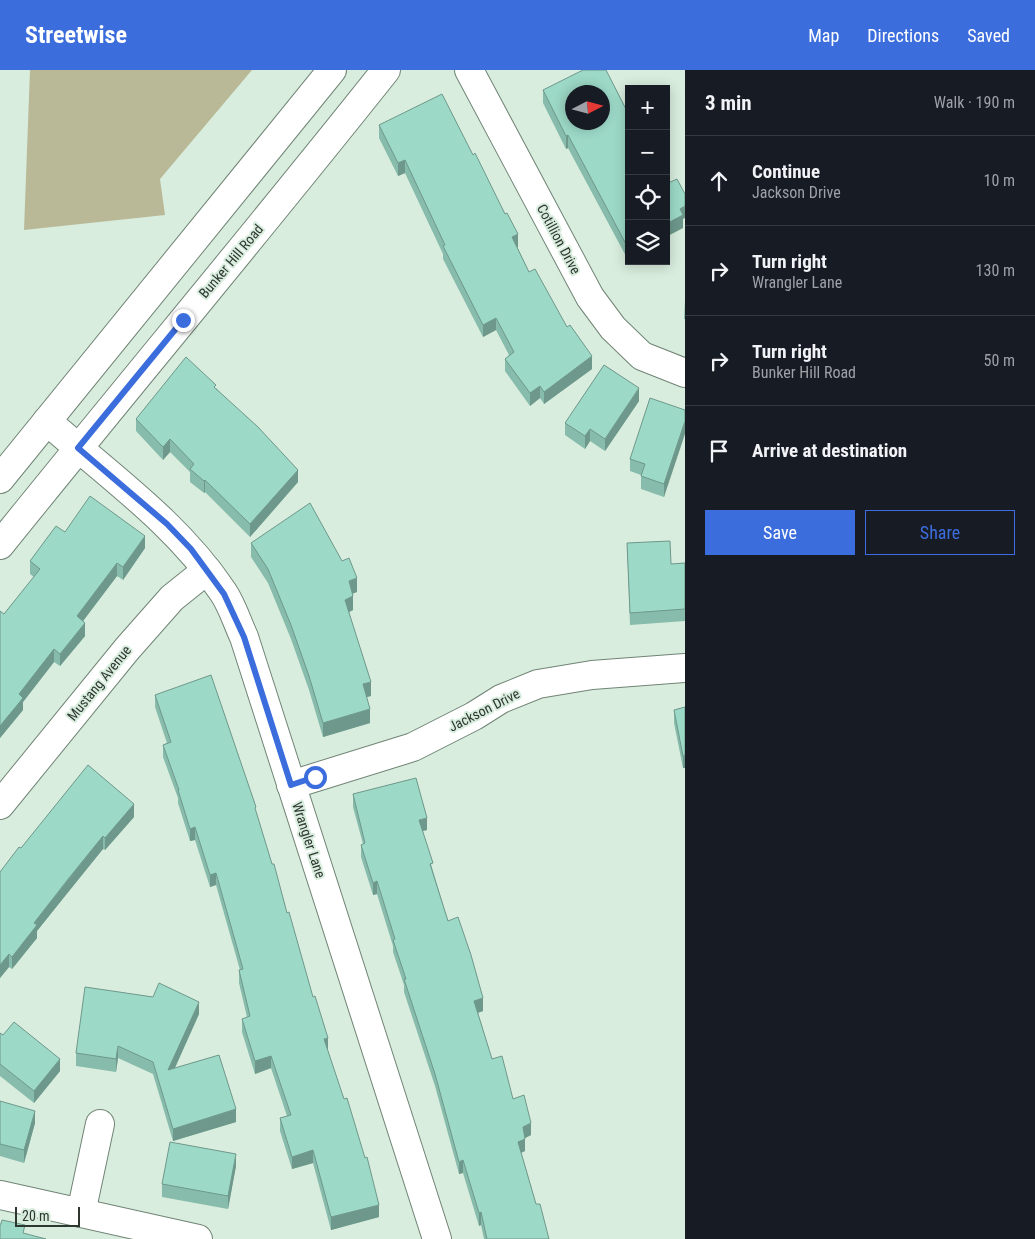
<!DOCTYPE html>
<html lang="en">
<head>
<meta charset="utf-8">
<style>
  body { margin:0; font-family:"Roboto Condensed",sans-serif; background:#242831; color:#f1f3f6 }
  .controls { position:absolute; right:15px; top:15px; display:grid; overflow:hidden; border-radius:0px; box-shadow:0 2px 12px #0003 }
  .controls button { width:45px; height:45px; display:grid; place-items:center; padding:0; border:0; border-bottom:1px solid #363941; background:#171b24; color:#f1f3f6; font:25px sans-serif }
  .compass { position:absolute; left:565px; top:15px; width:45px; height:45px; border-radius:50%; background:#171b24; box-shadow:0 2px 12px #0003; rotate:84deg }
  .scale { position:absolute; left:15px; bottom:12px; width:65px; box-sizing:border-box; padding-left:5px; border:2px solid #2e3630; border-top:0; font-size:14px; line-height:18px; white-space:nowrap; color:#2e3630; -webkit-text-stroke:4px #d8eddd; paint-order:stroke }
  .stop { position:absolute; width:15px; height:15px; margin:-11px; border:4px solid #3c6ddd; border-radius:50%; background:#fff }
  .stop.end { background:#3c6ddd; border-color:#fff; box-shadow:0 1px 5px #0008 }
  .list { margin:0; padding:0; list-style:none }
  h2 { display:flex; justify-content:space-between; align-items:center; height:65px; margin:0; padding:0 20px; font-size:21px }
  h2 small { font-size:16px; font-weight:400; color:#9ea1a6 }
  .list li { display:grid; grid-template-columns:32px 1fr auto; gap:15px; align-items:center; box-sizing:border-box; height:90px; padding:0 20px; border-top:1px solid #363941 }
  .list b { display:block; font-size:19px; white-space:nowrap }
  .list p { margin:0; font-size:16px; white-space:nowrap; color:#9ea1a6 }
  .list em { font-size:16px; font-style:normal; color:#9ea1a6 }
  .actions { display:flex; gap:10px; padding:15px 20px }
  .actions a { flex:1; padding:11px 0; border:1px solid #3c6ddd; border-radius:0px; text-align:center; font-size:18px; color:#3c6ddd }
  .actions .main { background:#3c6ddd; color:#fff }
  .icon { flex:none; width:28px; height:28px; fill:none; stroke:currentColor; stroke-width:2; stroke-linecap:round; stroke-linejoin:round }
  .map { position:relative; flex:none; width:685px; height:1169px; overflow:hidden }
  header { display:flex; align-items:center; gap:30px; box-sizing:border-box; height:70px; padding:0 25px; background:#3c6ddd; color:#fff }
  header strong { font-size:24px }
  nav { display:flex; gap:28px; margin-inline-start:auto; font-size:18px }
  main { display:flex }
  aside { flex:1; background:#171b24 }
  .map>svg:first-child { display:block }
  .green { fill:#b9b997 }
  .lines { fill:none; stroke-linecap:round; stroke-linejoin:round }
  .minor-casing { stroke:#718476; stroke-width:30 }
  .major-casing { stroke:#718476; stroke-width:30 }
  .minor { stroke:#fff; stroke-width:28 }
  .major { stroke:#fff; stroke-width:28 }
  .wall { fill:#87bbab }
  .shaded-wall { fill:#6e988b }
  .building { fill:#9dd9c7; stroke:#6e988b; fill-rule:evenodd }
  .route { stroke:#3c6ddd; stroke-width:6 }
  .labels { text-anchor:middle; stroke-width:4; stroke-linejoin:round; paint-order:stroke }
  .street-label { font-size:14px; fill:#2e3630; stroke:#d8eddd }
</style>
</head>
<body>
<header>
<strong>Streetwise</strong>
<nav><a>Map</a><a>Directions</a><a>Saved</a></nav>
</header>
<main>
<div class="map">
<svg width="685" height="1169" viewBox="0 0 685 1169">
  <rect width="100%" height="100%" fill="#d8eddd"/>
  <path class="green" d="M30,0H252L160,109L165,145L24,160Z"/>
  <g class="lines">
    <g class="minor-casing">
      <g id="minor">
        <path d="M469,0L590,227L613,258L642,286L685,303"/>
        <path d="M47,351C108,405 177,453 223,522C232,535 237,552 244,567L437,1169"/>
        <path d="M291,715L413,677L474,646L501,629L538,614L592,605L685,598"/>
        <path d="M0,735L127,579L172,528L207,500"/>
        <path d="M0,1125L198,1169"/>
        <path d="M81,1143L100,1054"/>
      </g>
    </g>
    <g class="major-casing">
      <g id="major">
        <path d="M0,409L332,0"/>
        <path d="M0,475C128,316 259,160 386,0"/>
      </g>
    </g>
    <use href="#minor" class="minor"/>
    <use href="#major" class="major"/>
  </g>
  <g class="wall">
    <path d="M543,20L629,45V187L627,188L568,78L566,79L543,33Z"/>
    <path d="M379,55L518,177H517L529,202L567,257L592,299L544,334L540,328L530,336L505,301V289L509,285L496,260L483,267L443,189V184L405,103L398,106L379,68Z"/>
    <path d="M685,230V249H684Z"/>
    <path d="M216,318L298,412L250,467L205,422L204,423L190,412V402L170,382L163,390L136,361V349Z"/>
    <path d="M639,331L605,381L590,371L585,379L565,365V353Z"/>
    <path d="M685,340L664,427L641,419V405L630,401V389Z"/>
    <path d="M65,462L145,478L123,510L117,506L83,551L85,566L60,596L54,592L23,632V640L0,668V541L4,544L34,507L30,504V491Z"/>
    <path d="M251,473L357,522L353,523V540L349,542L371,626L366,627L370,653L323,667L309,620L291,569L268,513L251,487Z"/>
    <path d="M627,473L671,494L685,493V551L630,555Z"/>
    <path d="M155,625L256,743L287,843L328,980H327L379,1147L331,1160L313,1093L292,1099L280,1061V1048L287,1046L271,998L255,1004L242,962V949L247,947L239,913V900H240L216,815L210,817L195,770L190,771L178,733V728L163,687V675L167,673L155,637Z"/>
    <path d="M685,637L683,698L674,653V640Z"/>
    <path d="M353,724L427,760L422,761L433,801L448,851L483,941L478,943L492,989L513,1029L531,1065L525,1068V1081L521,1083L536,1134L549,1169H484L481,1155L479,1156L463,1103L459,1104L435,1016L404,922V915L393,882V876L377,824L373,825L361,787V775L363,774L353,737Z"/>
    <path d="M134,747L105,780L103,779L69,820L37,861V868L12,899L9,897L0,908L21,778Z"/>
    <path d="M199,944L175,998L236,1052L173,1071L153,1004L118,988L116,1002L76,996V983Z"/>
    <path d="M0,963L60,1001L34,1033L0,1006Z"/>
    <path d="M0,1031L35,1053L24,1093L0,1086Z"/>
    <path d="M236,1096L228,1139L162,1127V1114Z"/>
  </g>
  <g class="shaded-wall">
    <path d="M568,65V78L566,79V66Z"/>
    <path d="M405,90V103L398,106V93Z"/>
    <path d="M685,136V148L683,149V158L666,167V154L680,139Z"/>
    <path d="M518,164V177L512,180V167Z"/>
    <path d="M629,175V187L627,188V176Z"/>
    <path d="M496,248V260L483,267V255Z"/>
    <path d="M592,286V299L544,334V322Z"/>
    <path d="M540,316V328L530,336V323Z"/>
    <path d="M639,318V331L605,381V369Z"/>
    <path d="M685,351V364L664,427V414Z"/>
    <path d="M590,359V371L585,379V366Z"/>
    <path d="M170,369V382L163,390V377Z"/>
    <path d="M298,400V412L250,467V454Z"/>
    <path d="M205,410V422L204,423V411Z"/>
    <path d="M145,466V478L123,510V497Z"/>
    <path d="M117,493V506L77,559V546Z"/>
    <path d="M357,508V522L349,525V511Z"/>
    <path d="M353,526V540L345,544V530Z"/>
    <path d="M85,553V566L60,596V584Z"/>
    <path d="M54,579V592L23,632V640L0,668V656L19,624Z"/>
    <path d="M371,612V626L363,628V614Z"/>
    <path d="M370,639V653L323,667V653Z"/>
    <path d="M685,685V698H683V686Z"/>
    <path d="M134,734V747L105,780V768Z"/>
    <path d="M427,748V760L419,762V750Z"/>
    <path d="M195,757V770L190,771V759Z"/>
    <path d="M103,766V779L37,861V868L12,899V887L34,853Z"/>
    <path d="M216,803V815L210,817V805Z"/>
    <path d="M377,811V824L373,825V813Z"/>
    <path d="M9,884V897L0,908V895Z"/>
    <path d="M483,928V941L474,944V931Z"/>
    <path d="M199,932V944L168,1013V1000Z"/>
    <path d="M328,968V980L324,982V969Z"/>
    <path d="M118,976V988L116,1002V989Z"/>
    <path d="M271,986V998L255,1004V991Z"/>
    <path d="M60,989V1001L34,1033V1021Z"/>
    <path d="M236,1039V1052L173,1071V1059Z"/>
    <path d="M35,1041V1053L24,1093V1080Z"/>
    <path d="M531,1053V1065L523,1069V1057Z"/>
    <path d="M525,1069V1081L518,1084V1072Z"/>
    <path d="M313,1080V1093L292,1099V1087Z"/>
    <path d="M236,1084V1096L228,1139V1126Z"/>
    <path d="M463,1090V1103L459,1104V1092Z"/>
    <path d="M379,1135V1147L331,1160V1147Z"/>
    <path d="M481,1142V1155L479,1156V1143Z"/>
  </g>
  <g class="building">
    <path d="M583,0H606L629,45V175L627,176L568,65L566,66L543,20ZM572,22H602V52H572Z"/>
    <path d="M442,24L473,85L475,83L505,144L507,143L518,164L512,167L529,202L535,199L567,257L570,255L592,286L544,322L540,316L530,323L505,289L514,282L496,248L483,255L443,176L445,175L405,90L398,93L379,55Z"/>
    <path d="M677,109L685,124V136L680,139L683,145L666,154V114Z"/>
    <path d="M186,287L216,315L214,317L258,357L298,400L250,454L205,410L204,411L190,399L194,394L170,369L163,377L136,349Z"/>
    <path d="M604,295L639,318L605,369L590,359L585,366L565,353Z"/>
    <path d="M650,328L685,340V351L664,414L641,406L645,394L630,389Z"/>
    <path d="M90,426L145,466L123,497L117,493L77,546L85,553L60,584L54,579L19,624L23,628L0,656V541L4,544L40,499L30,491L56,456L65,462Z"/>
    <path d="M310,433L342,491L349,488L357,508L349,511L353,526L345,530L371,612L363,614L370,639L323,653L309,606L291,555L268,499L251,473Z"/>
    <path d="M670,471L671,494L685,493V539L630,543L627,473Z"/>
    <path d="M211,605L256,737L255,738L272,794H274L287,843L289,842L313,927L315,926L328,968L324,969L344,1029L347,1028L365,1088L367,1087L379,1135L331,1147L313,1080L292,1087L280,1048L291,1045L271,986L255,991L242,949L250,946L239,900L243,899L216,803L210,805L195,757L190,759L178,720H179L163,675L171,672L155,625Z"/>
    <path d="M685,637V685L683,686L674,640Z"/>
    <path d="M88,695L134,734L105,768L103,766L69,808L34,853L37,855L12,887L9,884L0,895V802L19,777L21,778Z"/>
    <path d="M416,708L427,748L419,750L433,793L430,794L448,851L458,847L471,885L483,928L474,931L492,989L502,986L513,1029L524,1025L531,1053L523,1057L525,1069L518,1072L536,1134H540L549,1169H487L481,1142L479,1143L463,1090L459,1092L435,1004L404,909H406L393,870L395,869L377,811L373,813L361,775L365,773L353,724Z"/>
    <path d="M159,913L199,932L168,1000L219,985L236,1039L173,1059L153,992L118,976L116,989L76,983L85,917L153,927Z"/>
    <path d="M14,952L60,989L34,1021L0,994V963L3,965Z"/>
    <path d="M0,1031L35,1041L24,1080L0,1074Z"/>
    <path d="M170,1072L236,1084L228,1126L162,1114Z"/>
    <path d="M2,1150L25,1155L23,1163L46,1169H0V1154H1Z"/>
  </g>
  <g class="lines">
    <path class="route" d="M183,250L78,378L167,454L191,479L224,524L244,567L291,715L315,707"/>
  </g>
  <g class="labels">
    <g class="street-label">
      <text transform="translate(559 169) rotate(62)" y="5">Cotillion Drive</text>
      <text transform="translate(231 191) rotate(-50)" y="5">Bunker Hill Road</text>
      <text transform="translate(99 613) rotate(-51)" y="5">Mustang Avenue</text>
      <text transform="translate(484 640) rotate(-27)" y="5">Jackson Drive</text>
      <text transform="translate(309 770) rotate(72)" y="5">Wrangler Lane</text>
    </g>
  </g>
</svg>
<div class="controls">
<button>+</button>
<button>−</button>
<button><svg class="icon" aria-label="locate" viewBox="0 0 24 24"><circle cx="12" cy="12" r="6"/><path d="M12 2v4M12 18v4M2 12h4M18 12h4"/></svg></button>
<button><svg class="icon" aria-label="layers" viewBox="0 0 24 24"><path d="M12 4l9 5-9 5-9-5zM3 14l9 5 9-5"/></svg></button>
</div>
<svg class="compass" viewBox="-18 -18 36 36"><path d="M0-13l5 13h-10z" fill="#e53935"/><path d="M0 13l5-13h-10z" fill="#9ea1a6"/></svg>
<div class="scale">20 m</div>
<div class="stop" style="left:315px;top:707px"></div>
<div class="stop end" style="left:183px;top:250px"></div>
</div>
<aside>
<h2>3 min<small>Walk · 190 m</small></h2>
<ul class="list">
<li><svg class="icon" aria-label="ahead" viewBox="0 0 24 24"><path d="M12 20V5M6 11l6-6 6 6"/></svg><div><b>Continue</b><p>Jackson Drive</p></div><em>10 m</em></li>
<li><svg class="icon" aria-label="right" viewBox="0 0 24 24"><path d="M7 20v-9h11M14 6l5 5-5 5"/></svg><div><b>Turn right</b><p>Wrangler Lane</p></div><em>130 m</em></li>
<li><svg class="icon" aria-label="right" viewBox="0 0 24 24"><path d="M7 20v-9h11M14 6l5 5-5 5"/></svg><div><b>Turn right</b><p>Bunker Hill Road</p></div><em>50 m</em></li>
<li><svg class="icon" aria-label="arrive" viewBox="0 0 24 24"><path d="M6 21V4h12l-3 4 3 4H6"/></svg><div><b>Arrive at destination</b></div></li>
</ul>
<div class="actions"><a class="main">Save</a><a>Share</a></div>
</aside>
</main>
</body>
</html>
